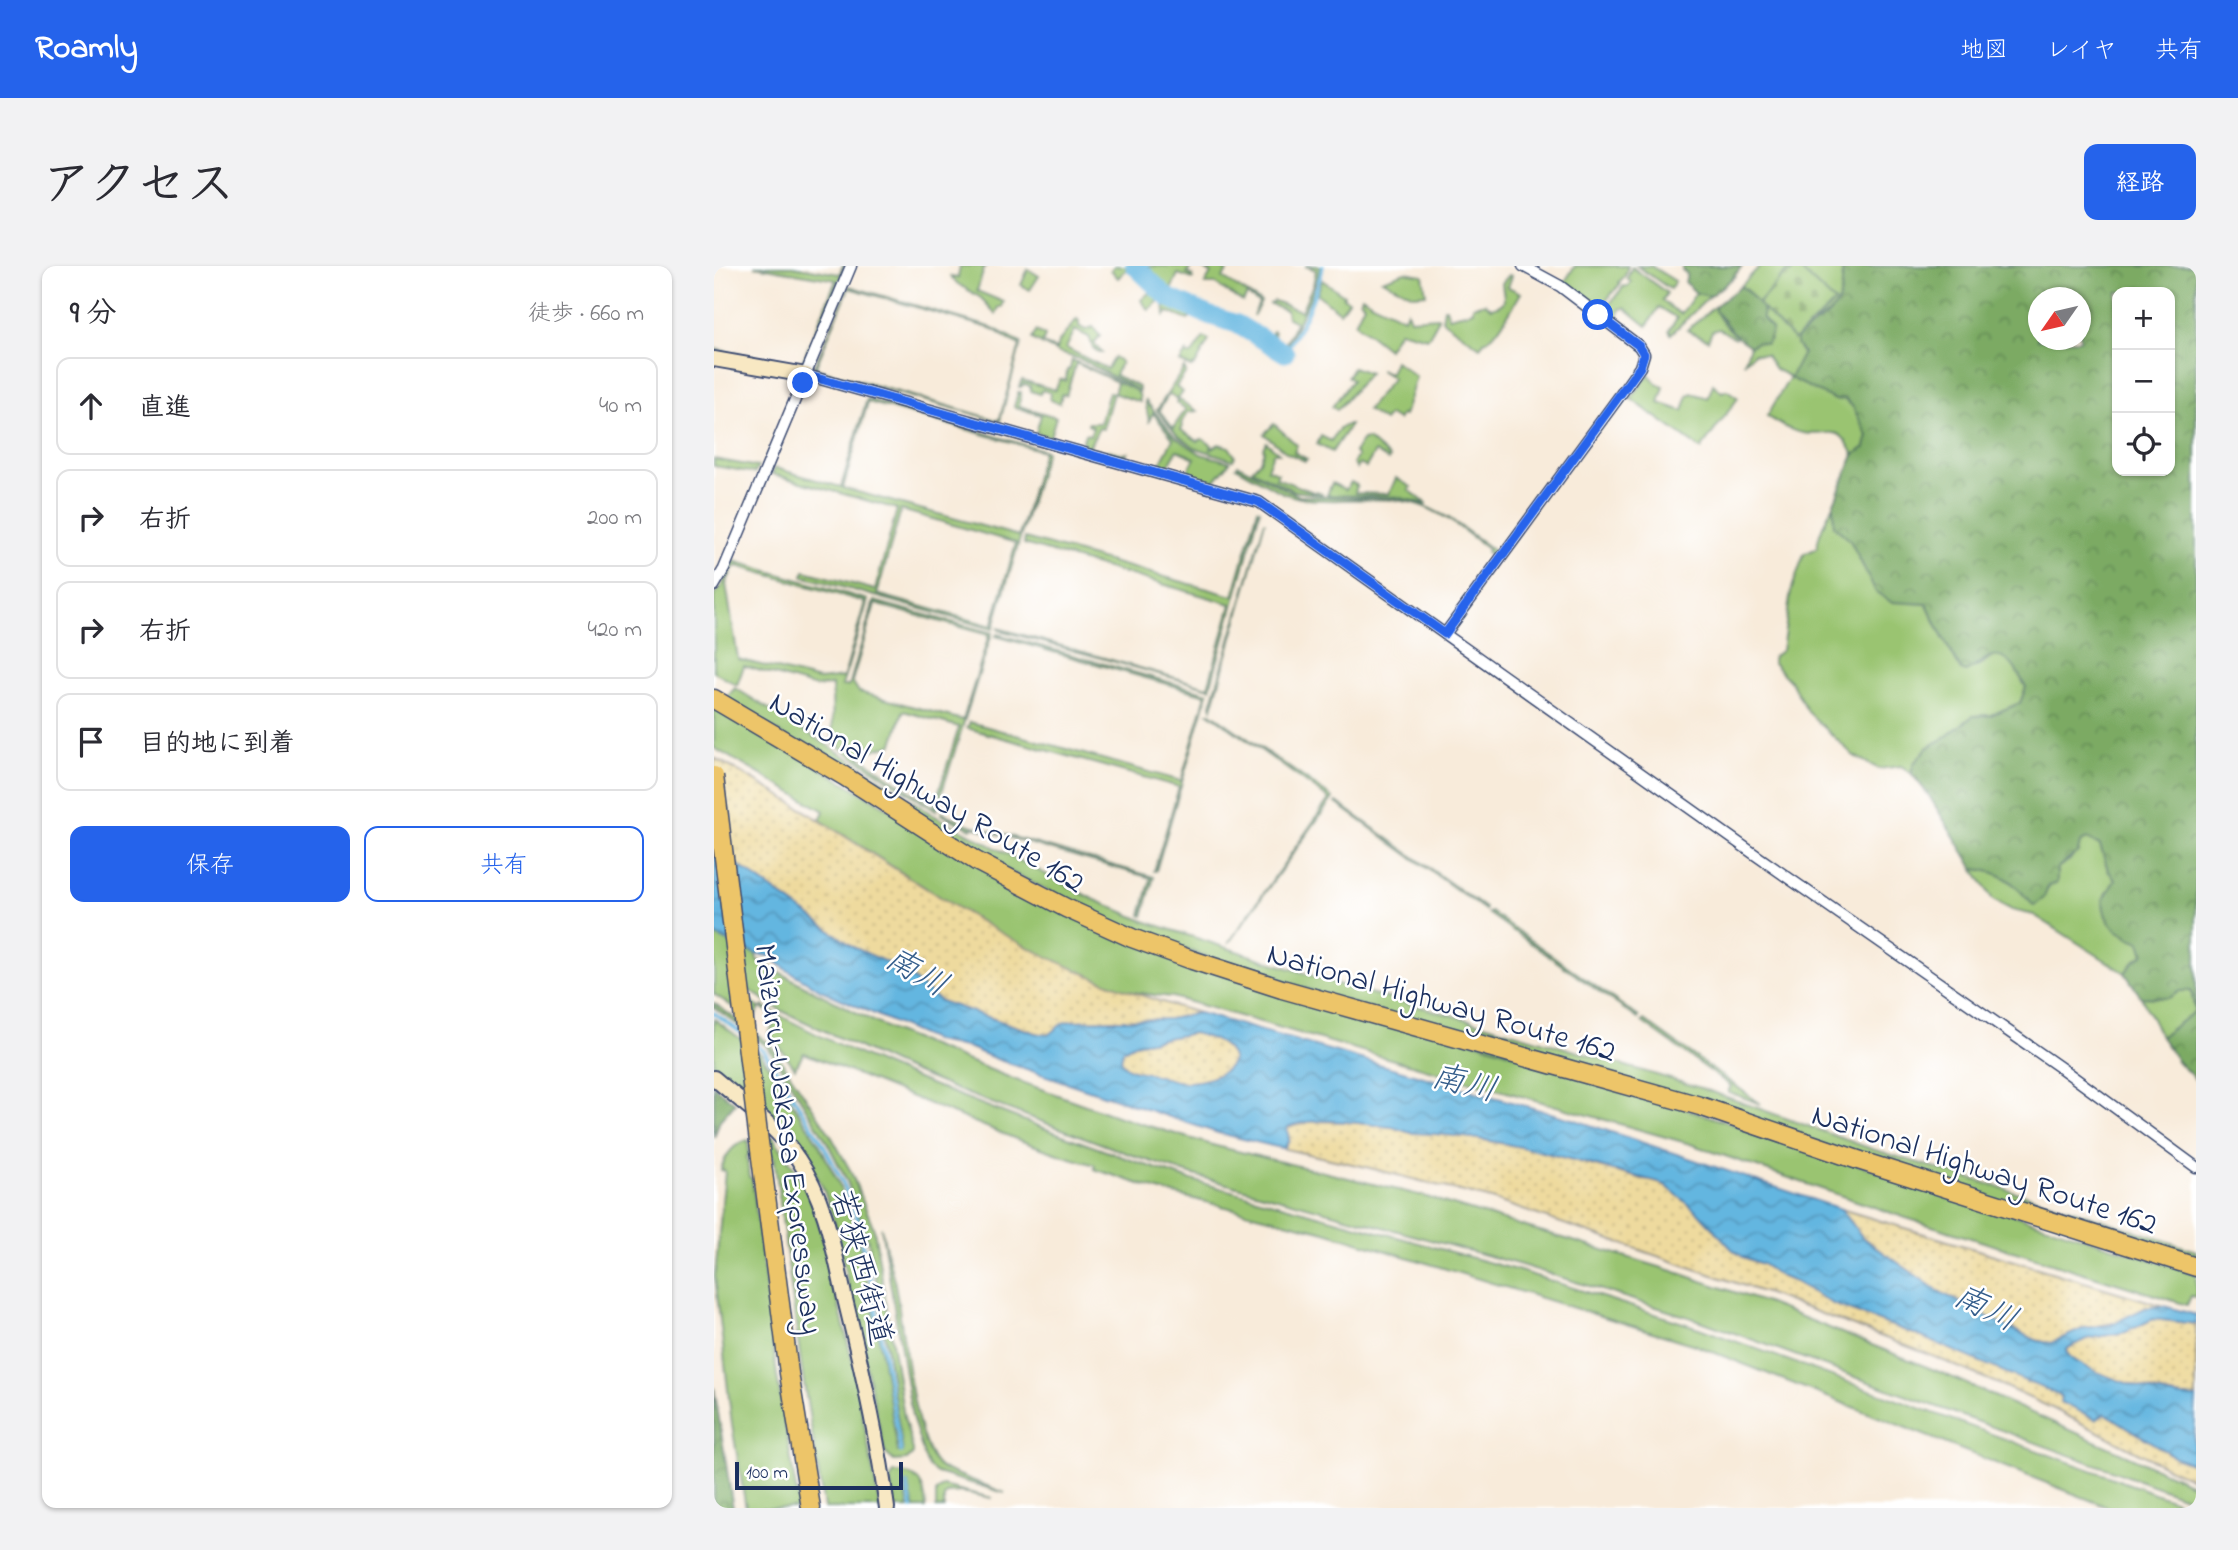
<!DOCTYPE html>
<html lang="ja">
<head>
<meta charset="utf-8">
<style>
  body { margin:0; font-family:"Indie Flower","Klee One",sans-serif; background:#f2f2f3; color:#2b2b33 }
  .controls { position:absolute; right:21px; top:21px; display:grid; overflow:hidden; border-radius:14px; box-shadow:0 2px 5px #0004 }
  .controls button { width:63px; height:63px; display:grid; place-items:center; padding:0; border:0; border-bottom:2px solid #e1e1e2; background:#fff; color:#2b2b33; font:35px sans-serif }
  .compass { position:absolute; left:1314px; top:21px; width:63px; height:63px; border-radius:50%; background:#fff; box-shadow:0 2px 5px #0004; rotate:236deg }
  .scale { position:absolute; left:21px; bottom:18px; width:168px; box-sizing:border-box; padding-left:7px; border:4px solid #1b2f5e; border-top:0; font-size:19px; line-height:24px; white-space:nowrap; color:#1b2f5e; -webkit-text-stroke:5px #fff; paint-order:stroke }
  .stop { position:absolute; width:21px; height:21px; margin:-16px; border:5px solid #2563eb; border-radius:50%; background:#fff }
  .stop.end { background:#2563eb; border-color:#fff; box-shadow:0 2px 7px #0008 }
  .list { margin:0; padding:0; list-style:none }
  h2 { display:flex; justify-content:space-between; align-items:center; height:91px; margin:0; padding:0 28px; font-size:30px }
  h2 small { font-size:23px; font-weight:400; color:#7c7c81 }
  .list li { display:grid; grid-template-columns:46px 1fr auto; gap:21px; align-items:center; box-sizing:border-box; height:98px; margin:0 14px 14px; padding:0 14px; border:2px solid #e1e1e2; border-radius:14px }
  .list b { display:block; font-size:26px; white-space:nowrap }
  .list em { font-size:23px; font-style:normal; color:#7c7c81 }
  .actions { display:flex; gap:14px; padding:21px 28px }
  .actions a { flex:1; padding:16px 0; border:2px solid #2563eb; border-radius:14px; text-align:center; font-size:24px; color:#2563eb }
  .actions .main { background:#2563eb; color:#fff }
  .icon { flex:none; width:38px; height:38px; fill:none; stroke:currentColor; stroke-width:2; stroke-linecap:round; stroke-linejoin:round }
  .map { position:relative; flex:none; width:1482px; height:1242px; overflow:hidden; border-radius:14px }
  header { display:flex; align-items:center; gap:42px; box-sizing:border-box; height:98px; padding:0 35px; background:#2563eb; color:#fff }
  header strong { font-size:33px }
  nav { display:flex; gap:38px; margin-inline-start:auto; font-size:24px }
  .intro { display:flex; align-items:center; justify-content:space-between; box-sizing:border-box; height:168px; padding:0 42px }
  h1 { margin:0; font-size:49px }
  .button { padding:18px 32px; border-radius:14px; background:#2563eb; color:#fff; font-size:24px; font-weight:700 }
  main { display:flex; gap:42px; padding:0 42px }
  aside { flex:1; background:#fff; border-radius:14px; box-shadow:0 2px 5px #0004 }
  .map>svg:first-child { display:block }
  .green { fill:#9ac471; stroke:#5a7a68; stroke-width:2; fill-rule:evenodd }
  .forest { fill:url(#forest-crowns); stroke:#4b6c60; stroke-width:2; fill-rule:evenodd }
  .sand { fill:url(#sand-dots); stroke:#84847e; stroke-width:2 }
  .cemetery { fill:url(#cemetery-stones); stroke:#5a7a68; stroke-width:2 }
  .water { fill:url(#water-waves); stroke:#40729f; stroke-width:2; fill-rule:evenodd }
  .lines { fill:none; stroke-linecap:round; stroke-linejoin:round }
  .stream { stroke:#64b6e0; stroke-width:3.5 }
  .river { stroke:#64b6e0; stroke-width:19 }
  .street-casing { stroke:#3c4b71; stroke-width:13 }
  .secondary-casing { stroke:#3c4b71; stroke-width:18 }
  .highway-casing { stroke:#3c4b71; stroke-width:21 }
  .street { stroke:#fff; stroke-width:10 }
  .secondary { stroke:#f8e8c3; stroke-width:14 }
  .highway { stroke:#edc569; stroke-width:18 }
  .highway-bridge-casing { stroke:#3c4b71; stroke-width:21; stroke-linecap:butt }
  .highway-bridge { stroke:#edc569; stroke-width:18 }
  .route { stroke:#2563eb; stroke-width:9 }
  .labels { text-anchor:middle; stroke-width:5; stroke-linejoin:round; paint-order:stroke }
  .street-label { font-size:32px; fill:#1b2f5e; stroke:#fff }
  .water-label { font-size:33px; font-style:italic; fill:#355e8c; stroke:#fff }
</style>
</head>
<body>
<header>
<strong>Roamly</strong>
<nav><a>地図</a><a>レイヤ</a><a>共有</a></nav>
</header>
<div class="intro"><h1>アクセス</h1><a class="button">経路</a></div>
<main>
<aside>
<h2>9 分<small>徒歩 · 660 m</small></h2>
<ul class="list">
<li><svg class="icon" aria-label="ahead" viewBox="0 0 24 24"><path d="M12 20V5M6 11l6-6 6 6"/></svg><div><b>直進</b></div><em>40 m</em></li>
<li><svg class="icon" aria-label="right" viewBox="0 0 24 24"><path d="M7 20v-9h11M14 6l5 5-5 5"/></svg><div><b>右折</b></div><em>200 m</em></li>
<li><svg class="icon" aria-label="right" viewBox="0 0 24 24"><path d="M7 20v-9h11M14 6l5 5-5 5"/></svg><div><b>右折</b></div><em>420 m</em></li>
<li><svg class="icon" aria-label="arrive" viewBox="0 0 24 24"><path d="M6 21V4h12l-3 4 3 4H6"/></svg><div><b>目的地に到着</b></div></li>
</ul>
<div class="actions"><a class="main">保存</a><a>共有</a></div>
</aside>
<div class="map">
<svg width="1482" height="1242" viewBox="0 0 1482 1242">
  <defs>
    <pattern id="forest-crowns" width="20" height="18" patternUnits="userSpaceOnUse" patternTransform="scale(1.75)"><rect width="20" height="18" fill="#7baa63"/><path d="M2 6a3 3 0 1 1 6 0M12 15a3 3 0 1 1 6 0" fill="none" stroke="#648b55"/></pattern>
    <pattern id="sand-dots" width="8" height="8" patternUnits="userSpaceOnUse" patternTransform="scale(1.75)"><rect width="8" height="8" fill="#eeda9e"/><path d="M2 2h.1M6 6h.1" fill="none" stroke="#ccbb8a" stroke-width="1.8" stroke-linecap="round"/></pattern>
    <pattern id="cemetery-stones" width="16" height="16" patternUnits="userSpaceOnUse" patternTransform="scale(1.75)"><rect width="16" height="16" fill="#9ac471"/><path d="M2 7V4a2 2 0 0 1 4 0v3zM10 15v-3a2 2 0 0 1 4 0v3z" fill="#7da060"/></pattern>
    <pattern id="water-waves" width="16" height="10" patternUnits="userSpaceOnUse" patternTransform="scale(1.75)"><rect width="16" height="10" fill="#64b6e0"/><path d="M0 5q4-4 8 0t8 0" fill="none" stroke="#5294b9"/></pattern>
  </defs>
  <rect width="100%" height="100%" fill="#fff"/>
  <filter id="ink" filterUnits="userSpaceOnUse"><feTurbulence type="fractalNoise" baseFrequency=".0143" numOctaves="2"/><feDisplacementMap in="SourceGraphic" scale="14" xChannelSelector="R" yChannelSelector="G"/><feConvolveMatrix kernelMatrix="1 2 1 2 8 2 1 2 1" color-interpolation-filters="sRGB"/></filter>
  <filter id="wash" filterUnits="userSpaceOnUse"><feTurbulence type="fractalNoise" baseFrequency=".00686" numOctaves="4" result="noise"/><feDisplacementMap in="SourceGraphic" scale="28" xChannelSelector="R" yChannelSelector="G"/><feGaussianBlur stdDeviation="1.57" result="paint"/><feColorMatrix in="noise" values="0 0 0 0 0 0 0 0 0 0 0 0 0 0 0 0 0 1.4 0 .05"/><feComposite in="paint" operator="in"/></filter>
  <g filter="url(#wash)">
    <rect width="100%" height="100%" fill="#f8ebda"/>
    <g class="green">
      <path d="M40,0H79L125,8L129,0H131L88,101L0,85V83L87,99L122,14Z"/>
      <path d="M246,0H271L263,25L290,36L288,41H285L282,48L267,32L244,18L237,11L244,12Z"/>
      <path d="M400,0H417L416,3L420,2L448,32L435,44L427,34L438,24L416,3H413L404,12L397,4Z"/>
      <path d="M424,0H478L473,7L479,10V13L464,8L456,26C483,41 515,46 541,61V63L555,72L559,65L561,66L558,74L570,81L582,56L573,51L572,44L556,38L560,35L587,45L599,19L602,4L591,0H607L598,28L570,85L524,56L495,47L454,29Z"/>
      <path d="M484,0H502L510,4L513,0H516L509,12L547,36L539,50L545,37L533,29L529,36L501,18H491L497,7Z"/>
      <path d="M861,0H914L911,10L905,16L906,18L885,43L850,17Z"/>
      <path d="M923,0H937L961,15L956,23Z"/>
      <path d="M1046,0H1128C1130,32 1128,41 1099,58L1121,36L1083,1L1076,7L1073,5L1044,38L1032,23L1026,21Z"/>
      <path d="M918,1L953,27L948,35L967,48L982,27L996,30L957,68L955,64L963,52L945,41L933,60L911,42L906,43L905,48L900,55L889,46L910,20L913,21L917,16L913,13Z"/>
      <path d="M314,3L325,10L316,24L307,19Z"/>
      <path d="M691,6L709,9L712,28L699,29L668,14Z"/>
      <path d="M795,9L798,10L794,21L807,27C799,40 792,54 782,66C777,72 771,73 766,81L728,54L730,42H732L735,51L759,45V40L771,37L777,42C796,38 789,32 788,17Z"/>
      <path d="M608,14L630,29L629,31L634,34L626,46L603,28Z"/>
      <path d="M135,20L279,62L307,77L286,155L101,105L100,101ZM135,22L279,63L295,74L306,79L286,152L283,154L104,103L102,100Z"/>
      <path d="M648,30L660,38L690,52L693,45L696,53L724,51V54L714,72L685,65L674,83L641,57L650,38L646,34Z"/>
      <path d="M450,31L482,45L483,49L479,47L474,54L454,46L451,50Z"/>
      <path d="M1001,40C1002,53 1015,62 1023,71L1021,72L1005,63L998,65L994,74L973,64Z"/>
      <path d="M1048,42L1080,73L1083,72C1083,78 1100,119 1105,124C1112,131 1122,134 1131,133L1139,141L1154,170L1151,181L1140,189C1123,154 1117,172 1089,167C1076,165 1064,157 1053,150L1076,111L1061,103L1052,89L1040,87L1030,97L1036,80L1043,76L1049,53Z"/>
      <path d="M363,53L365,55V60L371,64L379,61L386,70L380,77L388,87H385L379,82L375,71L361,64L352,82L393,103L400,91L407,96L401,109L425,121V125L366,93L345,87L318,73L322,65L331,70L328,78L342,83L346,74Z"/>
      <path d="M490,71L495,74L482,98L477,101L466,96L473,85L472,89H477Z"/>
      <path d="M358,94L421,124L425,128L426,136L399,127L389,163L385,162L375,181L393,186L394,184L409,188L413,187L409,192L367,180L371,168L376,169L379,161L374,159V157H386L395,126L400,127L403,116L362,97L352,129L348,128L346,137L336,134L337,127L328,124L326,128L317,125L316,120L310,118L307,121H305L308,114L341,124L346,113L352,115L353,104L356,103Z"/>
      <path d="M681,95L702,111L690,150L687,149L684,154L675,149L670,155L653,144L679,112L666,104L676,107Z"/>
      <path d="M639,101L655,107L623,144L618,141L638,114L633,111Z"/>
      <path d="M470,102L472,106L462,121L469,126L464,133L483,145L474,146L467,158L469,160L467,164L484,175L488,173L498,179L497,183L505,178L515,181L521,190L519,194L482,182L463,169L443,144ZM455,128L464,133L462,137L472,143L459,162L445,144Z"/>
      <path d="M935,108L943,118L950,121L945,137L969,145L974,129L978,127L994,132L999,118L1008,126L1013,124L1024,132L987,183L917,133Z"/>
      <path d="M304,126H307L305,140L342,151L336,171L322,167L327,149L300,141Z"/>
      <path d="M153,133L332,185L279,363L89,310L91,305L161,324L183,243L58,208L61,202L127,221ZM154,136L329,185L305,270L129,222ZM187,244L302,277L278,360L163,328Z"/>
      <path d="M431,134L460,170L487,188L516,196L498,218L419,196L417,194L444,201L459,173L439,147L435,155ZM463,184L481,192L471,210L452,204Z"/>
      <path d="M560,158L583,179L580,186L593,193L591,195L573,187L550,168Z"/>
      <path d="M632,159H636L618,186L603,178L607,170L617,175L625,163Z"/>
      <path d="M654,173L676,192L674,194L661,186L652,201L645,198L643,203L639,197L644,190L640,186L649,174Z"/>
      <path d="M552,176L565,187H559L553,203L564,207L562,212L602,227L603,225L609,229L580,225L538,204L546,195L550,184L549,182Z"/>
      <path d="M0,193L44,201L41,207L0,200Z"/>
      <path d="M524,199L585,230L683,233L705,237L735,252L782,286L778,290L772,286L774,283C752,267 731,247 705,239C666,227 625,239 586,232C564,228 542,211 522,201Z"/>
      <path d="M682,212L697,221L695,224L713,238L683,231L613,229L618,217L632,224L637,216L643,219L641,227L675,228Z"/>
      <path d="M1119,239L1120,260L1136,274L1162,326L1199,337L1213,338L1228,370L1247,404L1265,400L1278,390H1287L1299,399L1312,421L1306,437L1277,449L1259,450L1229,473L1214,481L1200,497L1197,507L1187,500L1165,503L1140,490L1094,446L1077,416L1059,397V391L1068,384L1077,325L1090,288L1103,282C1104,268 1112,253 1119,239Z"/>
      <path d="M544,243L546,244L496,422L285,364L284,362L494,421L517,338L310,278L311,272L519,330Z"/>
      <path d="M551,255L498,442L497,439Z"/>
      <path d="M20,295L154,334L128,420H134L136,417L160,335L278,367L222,545L119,477L118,419L102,421L30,400L23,419L0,406V329L6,323ZM23,300L151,336L130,411L105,414L24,393L12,318L19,302ZM161,338L275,369L249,454L145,426L138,415ZM189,445L245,461L220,541L146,491L152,486L179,478Z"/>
      <path d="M283,368L494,427L442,605H440L465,521L253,462L256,456L467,515L492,429L282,370Z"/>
      <path d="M21,422L139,495L219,549L379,633L430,655L633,721L770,758L990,823L1158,883L1341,938L1482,985V995L637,737L420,667L264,590L11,433Z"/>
      <path d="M0,439L350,647L920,826L1482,1008V1031L1477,1030L1473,1039L1192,952L976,878L458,731C443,729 425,728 410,724C304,689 201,614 106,554L110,545L0,482Z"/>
      <path d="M497,447L619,532L514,678L615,533L495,447Z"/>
      <path d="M623,536L771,642V644L622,537Z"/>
      <path d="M228,545L235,550L245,553L246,556L440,611L429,650L427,649L437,612L259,561L257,563L227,548Z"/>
      <path d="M1373,573L1386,579L1394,604L1401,614L1389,634L1426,676L1430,689L1420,695L1411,707L1320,649L1298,644L1279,634L1260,603C1292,606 1299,617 1320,640C1331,631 1335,619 1343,608V602L1356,594L1366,577Z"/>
      <path d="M777,646L925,751L924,753L774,647Z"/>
      <path d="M0,669L42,688L43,694L98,724L177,764L302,814L405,851L502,880L709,930L959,1005L1055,1038L1228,1107L1482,1220V1235L987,1055L807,999L476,908L423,891L251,827L183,799L68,745L22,716L18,724L46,742L38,754L0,728Z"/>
      <path d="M1466,725H1477L1481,745L1447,771L1427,731L1454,732Z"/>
      <path d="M0,737L56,778L116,868L136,904L160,963L190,1151L199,1184V1188L193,1194L180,1195L171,1187L121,959L109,922L92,890L71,863L0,804V753L47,788L105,878L125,918L145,976L163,1061L184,1186H189L161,1008L154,974L133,915L112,874L54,781L0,741Z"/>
      <path d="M49,740C125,783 207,815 288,846C350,870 411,893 474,913L806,1005L985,1062L1482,1242H1396L981,1079L611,966L444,924L380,903L381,899L353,891L302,873L90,787L81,802L55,767L64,752L48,742Z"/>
      <path d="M930,754L1047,838L1014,826L1017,820L928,756Z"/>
      <path d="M54,871H59L88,914L101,944L107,965L139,1098L166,1242H110L88,1105L60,890H57Z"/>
      <path d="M34,874L35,889L33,890L35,911L38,912L63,1110L85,1242H32L18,1159L1,1010L11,905L7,904C11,889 19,878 34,874Z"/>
      <path d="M167,961C171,979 175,996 180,1014C189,1051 198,1183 227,1202L291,1227L223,1207L215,1201L211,1193L198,1150Z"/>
      <path d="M180,1207C205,1206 211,1219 212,1242H200L194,1217L190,1218L195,1242H180L176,1214Z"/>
      <path d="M229,1220L278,1232L248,1226L233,1227L230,1231V1242H222V1226Z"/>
    </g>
    <g class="forest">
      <path d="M968,0H1028L1019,12L996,30L982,27L971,16L973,8L968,4Z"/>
      <path d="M1128,0H1482V814L1464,796L1447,771L1481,745L1477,725H1466L1455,732L1427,731L1411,707L1420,695L1430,688L1426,676C1405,668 1389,659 1389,634L1401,614L1394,604L1386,579L1373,573L1366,577L1364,586L1343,602V617L1334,620L1330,632L1320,640C1299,617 1292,606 1260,603L1214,528L1197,507L1200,497L1214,481L1229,473L1259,450L1277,449L1306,437L1312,421C1305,409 1294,384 1276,391C1268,395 1260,402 1252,406L1247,404L1228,370L1213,338L1177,336L1162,326L1136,274L1120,260L1119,239L1140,189L1151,181L1154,170L1139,141L1131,133L1121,134L1076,112L1089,87L1083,79V72C1115,44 1131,49 1128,0ZM1456,26V205H1403V26ZM1324,32H1366V74H1324Z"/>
      <path d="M1026,21L1032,23L1048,42L1049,53L1058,63L1056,73L1052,78L1043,76L1036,80L1023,71L1001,45V40Z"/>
      <path d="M0,820L21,837L6,854L0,872Z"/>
      <path d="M0,1121L19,1242H0Z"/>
    </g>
    <g class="sand">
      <path d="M0,492C97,543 184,609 278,662C344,699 413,727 485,747L455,753L357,755L334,769H329L226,735L187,703L141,682L0,582Z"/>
      <path d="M480,767C495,771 515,777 519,794C513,810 488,816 472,816C460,816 446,811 434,808C423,805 411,805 407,793L409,784L420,778Z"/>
      <path d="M597,855L636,856L680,861L694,866L707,865L748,870L817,883L951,919L984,946L1018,983L1029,991L1048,998L1066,1010L1081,1016L1119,1038L1203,1069L1391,1147L1461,1191L1482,1199V1213L1464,1207L1340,1143L1287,1119L1211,1087L1060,1030L777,933L652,901L567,882H570L575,874L573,862Z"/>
      <path d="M1127,943L1450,1040L1431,1042L1404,1056L1371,1062L1337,1077L1324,1075L1291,1060L1224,1025L1149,972Z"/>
      <path d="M1439,1053L1482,1058V1132C1452,1131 1375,1109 1353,1089L1354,1082L1372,1073L1412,1066Z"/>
    </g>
    <path class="cemetery" d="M1082,0L1121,36L1080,74L1044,38L1073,5L1076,7Z"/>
    <path class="water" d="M0,582L141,682L187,703L226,735L321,767L334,769L349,757L357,755L455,753L485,747L861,854L1127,943L1149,972L1224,1025L1291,1060L1324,1075L1337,1077L1371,1062L1396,1059L1431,1042L1450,1040L1482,1049V1058L1439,1053L1412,1066L1372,1073L1354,1082L1352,1086C1363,1103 1433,1125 1454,1129C1463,1131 1473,1131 1482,1132L1480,1176L1482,1199L1461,1191L1391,1147L1382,1153L1346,1136L1347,1130L1203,1069L1119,1038L1081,1016L1066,1010L1048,998L1029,991L1018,983L984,946L951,919L944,916C863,896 781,868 698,867C691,866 684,862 677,861C643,857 610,850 576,860L573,862L575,874L570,882H567L504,867L285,794L256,782L221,775L107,724L73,704L55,690L42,688L0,669ZM479,767C495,771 515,777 519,794C513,810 488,816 472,816C460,816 446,810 434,807C423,805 411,805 407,793L409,784L420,778Z"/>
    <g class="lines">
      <g class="stream">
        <path d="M571,87C587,61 602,31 609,0"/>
        <path d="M0,747L26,766"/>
        <path d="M40,777L50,785L108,876L129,917L143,952L156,1008L187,1186"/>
        <path d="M193,1218L198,1242"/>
      </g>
      <path class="river" d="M421,0L453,31L494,49L523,58L571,87"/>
    </g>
  </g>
  <g filter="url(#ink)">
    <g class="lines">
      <g class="street-casing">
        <g id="street">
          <path d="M92,109L545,236L1043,590L1347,802L1482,901"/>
          <path d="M0,320L10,303L137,0"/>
          <path d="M731,368L907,128L926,101L930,88L925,80L846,20L809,0"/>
        </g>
      </g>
      <g class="secondary-casing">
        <g id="secondary">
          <path d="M0,93L92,109"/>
          <path d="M0,812C30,838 62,859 84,893C112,934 120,985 131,1033C148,1102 164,1172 173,1242"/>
        </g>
      </g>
      <g class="highway-casing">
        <g id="highway">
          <path d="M0,433L130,510L262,595L352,642L418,672L478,694L568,723L986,840L1147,895L1482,1001"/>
          <path d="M45,876L75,1107L97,1242"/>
        </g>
      </g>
      <use href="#street" class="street"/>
      <use href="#secondary" class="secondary"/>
      <use href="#highway" class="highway"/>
      <g class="highway-bridge-casing">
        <path id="highway-bridge" d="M0,510L45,876"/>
      </g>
      <use href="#highway-bridge" class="highway-bridge"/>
    </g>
  </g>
  <g class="lines" filter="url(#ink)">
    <path class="route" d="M89,117L92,109L545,236L731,368L926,101L930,88L925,80L884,49"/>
  </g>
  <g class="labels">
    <g class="street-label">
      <text transform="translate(214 525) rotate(31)" y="11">National Highway Route 162</text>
      <text transform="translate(728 735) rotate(16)" y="11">National Highway Route 162</text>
      <text transform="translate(76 873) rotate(83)" y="11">Maizuru-Wakasa Expressway</text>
      <text transform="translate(1271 902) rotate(18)" y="11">National Highway Route 162</text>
      <text transform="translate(149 1001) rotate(75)" y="11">若狭西街道</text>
    </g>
    <g class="water-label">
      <text transform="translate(204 704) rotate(30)" y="12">南川</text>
      <text transform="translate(751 815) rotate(14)" y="12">南川</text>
      <text transform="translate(1273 1040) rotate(26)" y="12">南川</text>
    </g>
  </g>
</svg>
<div class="controls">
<button>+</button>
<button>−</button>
<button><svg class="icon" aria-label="locate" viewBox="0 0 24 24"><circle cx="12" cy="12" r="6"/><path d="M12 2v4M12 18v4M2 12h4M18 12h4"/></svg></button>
</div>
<svg class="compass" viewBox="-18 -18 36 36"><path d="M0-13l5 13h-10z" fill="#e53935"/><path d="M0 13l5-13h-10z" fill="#7c7c81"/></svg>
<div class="scale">100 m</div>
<div class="stop" style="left:884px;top:49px"></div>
<div class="stop end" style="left:89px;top:117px"></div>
</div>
</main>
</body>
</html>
